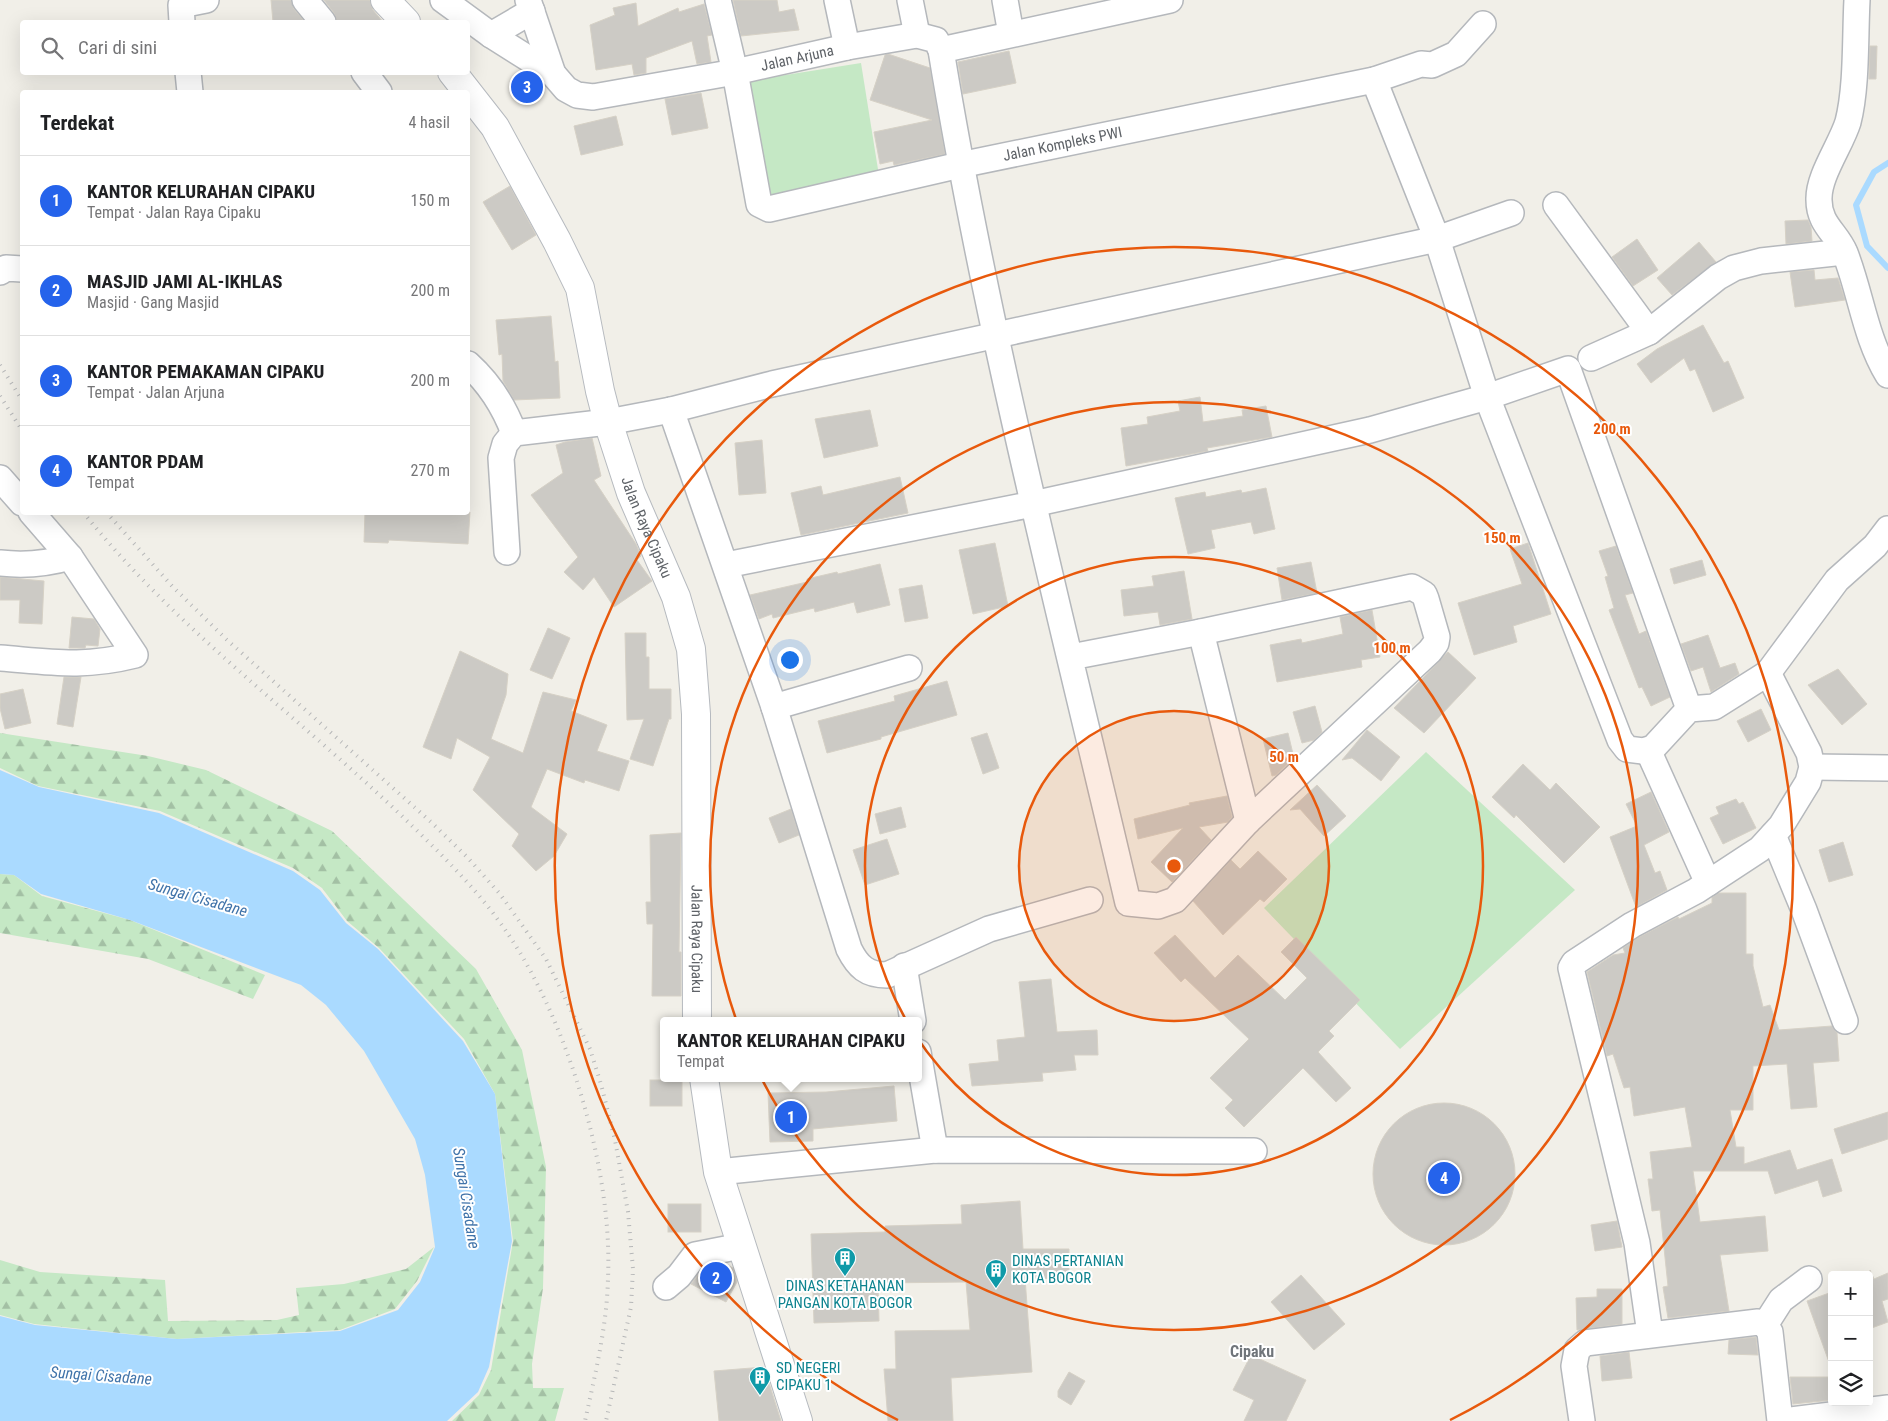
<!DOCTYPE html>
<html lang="id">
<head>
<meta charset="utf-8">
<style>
  body { margin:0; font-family:"Roboto Condensed",sans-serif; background:#f6f6f6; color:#202124 }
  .controls { position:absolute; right:15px; bottom:15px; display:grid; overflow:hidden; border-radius:5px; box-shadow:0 5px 20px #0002 }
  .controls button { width:45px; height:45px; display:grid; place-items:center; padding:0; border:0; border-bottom:1px solid #e0e0e0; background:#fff; color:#202124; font:25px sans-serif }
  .you { position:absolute; left:789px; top:659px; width:18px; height:18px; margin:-12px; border:4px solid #fff; border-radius:50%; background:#1a73e8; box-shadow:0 0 0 8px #1a73e833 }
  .badge { display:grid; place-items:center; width:32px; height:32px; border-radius:50%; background:#2563eb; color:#fff; font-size:16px; font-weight:700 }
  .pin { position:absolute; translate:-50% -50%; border:2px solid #fff; box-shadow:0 1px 5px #0006 }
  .popup { position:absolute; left:660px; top:1017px; width:262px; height:65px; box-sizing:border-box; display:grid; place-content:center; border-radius:5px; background:#fff; filter:drop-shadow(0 1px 4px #0005); font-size:16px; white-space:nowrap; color:#757577 }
  .popup b { font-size:19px; color:#202124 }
  .popup::after { content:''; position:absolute; left:50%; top:100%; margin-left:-10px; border:10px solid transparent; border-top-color:#fff }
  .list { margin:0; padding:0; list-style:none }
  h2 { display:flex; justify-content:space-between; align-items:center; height:65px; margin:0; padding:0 20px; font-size:21px }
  h2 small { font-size:16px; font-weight:400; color:#757577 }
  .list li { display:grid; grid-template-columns:32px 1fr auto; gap:15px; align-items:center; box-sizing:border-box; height:90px; padding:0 20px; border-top:1px solid #e0e0e0 }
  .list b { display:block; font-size:19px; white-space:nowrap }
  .list p { margin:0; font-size:16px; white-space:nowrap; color:#757577 }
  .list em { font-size:16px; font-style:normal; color:#757577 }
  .icon { flex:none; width:28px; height:28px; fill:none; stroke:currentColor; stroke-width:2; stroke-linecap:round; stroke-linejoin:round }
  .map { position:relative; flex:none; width:1888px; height:1421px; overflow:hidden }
  .search { position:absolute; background:#fff; box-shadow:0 5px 20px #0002; left:20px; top:20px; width:450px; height:55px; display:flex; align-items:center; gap:12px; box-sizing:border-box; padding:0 18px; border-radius:5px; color:#757577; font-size:19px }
  .panel { position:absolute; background:#fff; box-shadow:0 5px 20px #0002; left:20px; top:90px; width:450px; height:425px; border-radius:5px }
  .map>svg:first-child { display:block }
  .forest { fill:url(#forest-firs) }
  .park { fill:#c5e8c5 }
  .water { fill:#aadaff }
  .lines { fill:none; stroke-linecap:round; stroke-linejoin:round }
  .stream { stroke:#aadaff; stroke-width:6 }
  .building { fill:#cccac5; stroke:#d6d1c6 }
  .street-casing { stroke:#b5b8bc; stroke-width:28 }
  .secondary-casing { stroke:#b6babf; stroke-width:30 }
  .street { stroke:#fff; stroke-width:25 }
  .secondary { stroke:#fff; stroke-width:28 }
  .rail { stroke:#b6b7b8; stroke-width:4; stroke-dasharray:1 6; stroke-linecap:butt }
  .ring { fill:none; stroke:#e8590c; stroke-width:2.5 }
  .labels { text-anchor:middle; stroke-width:4; stroke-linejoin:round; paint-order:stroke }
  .street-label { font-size:15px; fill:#5f6368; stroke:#fff }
  .culture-label { font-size:15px; fill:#0d838f; stroke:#fff; text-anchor:start }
  .water-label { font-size:16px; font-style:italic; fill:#4174aa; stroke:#fff }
  .neighbourhood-label { font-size:16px; font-weight:bold; fill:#70757a; stroke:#fff }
  .centre { fill:#e8590c; stroke:#fff; stroke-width:2.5 }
  .ring-label { font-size:15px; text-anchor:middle; font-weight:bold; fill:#e8590c; stroke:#fff; stroke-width:4; stroke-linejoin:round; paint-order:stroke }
</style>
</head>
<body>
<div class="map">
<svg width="1888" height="1421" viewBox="0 0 1888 1421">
  <defs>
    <pattern id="forest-firs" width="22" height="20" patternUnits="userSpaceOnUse" patternTransform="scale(1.25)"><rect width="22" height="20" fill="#c5e8c5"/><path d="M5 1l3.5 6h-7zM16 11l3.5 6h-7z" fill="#a3c0a4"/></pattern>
  </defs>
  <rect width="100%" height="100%" fill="#f1efe8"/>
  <g class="forest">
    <path d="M0,733L148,756L206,770L332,831L476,969L522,1050L546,1167L543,1288L532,1364L533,1388H564L555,1421H452L479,1395L491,1370L513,1241L495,1094L464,1039L379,948L347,921L322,888L293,868L160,811L38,786L0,768Z"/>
    <path d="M0,874L14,875L42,896L130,920L265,975L253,999L148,959L0,933Z"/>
    <path d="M434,1247L417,1281L395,1309L340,1330L177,1339L34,1324L0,1315V1260L40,1272L165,1280L168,1321L277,1320L299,1315L296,1288L344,1284L406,1269Z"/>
  </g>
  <g class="park">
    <path d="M861,63L880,182L760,204L735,83Z"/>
    <path d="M1426,752L1575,890L1400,1049L1264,908Z"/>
  </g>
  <path class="water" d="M0,770L39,787L159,813L293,871L320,890L346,923L378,949L463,1041L495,1094L512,1241L489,1367L478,1392L447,1421H0V1316L35,1325L177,1339L340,1331L398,1310L420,1282L435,1247L425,1175L415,1139L364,1051L326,1005L301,985L130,920L41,894L14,875L0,874Z"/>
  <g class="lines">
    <path class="stream" d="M1888,163L1874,172L1856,205L1867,246L1888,268"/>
  </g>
  <g class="building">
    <path d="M271,0H291L294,9L305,22H273Z"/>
    <path d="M324,0H370L373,10L383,22H337L334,13Z"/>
    <path d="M733,0H777L779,12L794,9L799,30L741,36Z"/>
    <path d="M636,3L638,26L678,8L679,12L704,4L712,35L707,36L711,62L697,64L692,41L646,58V73L634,75L632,64L596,70L590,25L615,15L613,8Z"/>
    <path d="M1870,46H1877L1876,79H1869Z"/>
    <path d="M1009,51L1016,83L963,94L958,62Z"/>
    <path d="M888,54L930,68L945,154L894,165L893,161L880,164L874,132L932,120L870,100L885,55Z"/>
    <path d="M525,73L542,89L529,102L512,85Z"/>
    <path d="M701,93L708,128L672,135L665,99Z"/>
    <path d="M616,116L623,145L581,155L574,126Z"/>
    <path d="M510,186L536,235L512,250L483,202Z"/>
    <path d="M1808,220L1811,227L1812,241L1786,244L1785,221Z"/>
    <path d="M1637,239L1658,270L1633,286L1612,257Z"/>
    <path d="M1699,242L1716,262L1672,295L1657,278Z"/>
    <path d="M1814,270L1815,280L1838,278L1845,300L1795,307L1790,272Z"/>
    <path d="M551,316L555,362L558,361L560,398L514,400L503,381L502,354L499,355L496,320Z"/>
    <path d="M1703,325L1724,363L1728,361L1744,398L1713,412L1695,369L1690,371L1684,358L1651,383L1637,364L1657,349Z"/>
    <path d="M1200,397L1203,422L1243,416L1242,410L1266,406L1272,437L1207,448L1208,451L1126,466L1121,428L1148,424L1147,417L1180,411L1178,401Z"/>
    <path d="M870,410L878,446L824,458L815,419Z"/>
    <path d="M592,438L601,476L594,480L636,544L641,556L637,560L652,581L614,607L594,577L583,590L564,572L578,557L531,495L563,473L556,445L565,442Z"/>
    <path d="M762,440L766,493L739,495L735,443Z"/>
    <path d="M900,477L908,513L801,535L791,493L821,486L823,495Z"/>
    <path d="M1266,488L1275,529L1254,534L1251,522L1211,530L1215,548L1188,554L1175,498L1205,492L1206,497L1241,490L1242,493Z"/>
    <path d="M365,512H470L468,544L389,540L388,543L364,542Z"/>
    <path d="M995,543L1008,606L973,614L959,550Z"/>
    <path d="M1528,543L1551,614L1513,626L1517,642L1474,655L1458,603L1522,584L1510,549Z"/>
    <path d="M1616,546L1633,593L1625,595L1639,634L1646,631L1670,697L1651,706L1642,687L1639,688L1609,610L1614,608L1605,577L1608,576L1599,551Z"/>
    <path d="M1702,560L1706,575L1674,584L1670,569Z"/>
    <path d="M1311,562L1317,593L1282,600L1277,568Z"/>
    <path d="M880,564L890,605L857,613L854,602L815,612L814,608L773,618L772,614L759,619L750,595L807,582V579L837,572L838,574Z"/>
    <path d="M1184,571L1192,619L1160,625L1158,612L1124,616L1121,590L1154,586L1152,576Z"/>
    <path d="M0,577L44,581L42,624L19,623L20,600H0Z"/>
    <path d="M922,585L928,618L905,622L899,589Z"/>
    <path d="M1372,610L1380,657L1361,660L1362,667L1277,682L1270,645L1301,639L1302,643L1343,634L1340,617Z"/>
    <path d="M72,617L94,619L100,629L98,646L86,645L85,648H69Z"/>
    <path d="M548,628L570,638L552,679L530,670Z"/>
    <path d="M625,633H646V657H649V689H671V719H669L653,766L630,759L644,719L627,720Z"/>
    <path d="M1708,635L1720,668L1735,663L1739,674L1711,692L1703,667L1691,671L1681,644Z"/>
    <path d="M460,651L508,674L506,695L491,739L523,753L543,692L576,700L571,711L607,725L597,751L629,761L619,791L585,780L584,783L547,769L531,807L567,834L554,856L536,871L512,846L519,834L473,790L490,757L457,738L451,759L423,747Z"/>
    <path d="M1448,652L1476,678L1424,733L1394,708Z"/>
    <path d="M1838,669L1867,704L1842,725L1808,685Z"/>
    <path d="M64,677H81L73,727L57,724Z"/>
    <path d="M947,681L957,715L881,737V739L827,753L818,721L895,701L894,696Z"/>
    <path d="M23,689L31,723L5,729L0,708V694Z"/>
    <path d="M1315,706L1322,732L1314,740L1302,743L1293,712Z"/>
    <path d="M1761,709L1771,730L1748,742L1737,721Z"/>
    <path d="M1367,730L1400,757L1381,781L1352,758L1342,760Z"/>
    <path d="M987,733L999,768L983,774L971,738Z"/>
    <path d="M1288,733L1294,758L1276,775L1272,776L1263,739Z"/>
    <path d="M1523,764L1550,790L1556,783L1600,827L1564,863L1516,815L1514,818L1492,797Z"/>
    <path d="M1317,785L1346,816L1324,836L1300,809L1290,810Z"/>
    <path d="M1651,792L1669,832L1644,845L1655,873L1660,871L1667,890L1636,907L1610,837L1637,826L1626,804Z"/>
    <path d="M1227,796L1232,817L1228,822L1199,827L1211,840L1172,882L1151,862L1183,828L1138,839L1134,819L1190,805L1189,803Z"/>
    <path d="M1736,799L1739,804L1743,802L1756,828L1723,844L1710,818L1719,814L1716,807Z"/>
    <path d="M901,807L906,827L880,834L875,814Z"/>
    <path d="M791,809L799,835L779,843L769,818Z"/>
    <path d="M681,833L679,952H681V996H652L653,924H647L646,902H651L650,835Z"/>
    <path d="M887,839L899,874L865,885L853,850Z"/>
    <path d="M1843,842L1853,875L1829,882L1819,850Z"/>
    <path d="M1258,851L1287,879L1264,902L1260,899L1223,935L1193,901L1231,860L1240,869Z"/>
    <path d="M1718,893H1746V954H1753V966L1763,1007L1770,1005L1779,1030L1832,1026L1837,1033L1839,1061L1813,1063L1817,1107L1791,1109L1787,1064L1753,1066V1110H1730L1736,1147H1744V1164L1790,1150L1797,1170L1832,1159L1842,1191L1823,1197L1818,1180L1775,1194L1768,1171H1693L1700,1222L1765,1216L1768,1251L1720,1255L1729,1311L1668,1318L1663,1287L1668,1286L1660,1210L1652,1211L1648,1179H1653L1650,1152L1692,1147L1685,1107L1634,1116L1630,1087L1624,1088L1613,1054L1607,1056L1587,972L1613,955L1625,953L1623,948L1639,937L1678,917L1679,919L1712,903V897Z"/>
    <path d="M1175,935L1215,978L1238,955L1285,1000L1307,978L1281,952L1296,937L1360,1000L1329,1031L1334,1036L1318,1052L1351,1088L1336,1102L1303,1068L1244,1127L1225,1108L1233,1100L1210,1078L1249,1039L1185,978L1181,982L1154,953Z"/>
    <path d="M1051,979L1057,1032L1097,1030L1098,1055H1074L1076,1070L1042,1073L1043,1081L972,1086L969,1064L999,1061L997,1040L1025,1037L1019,982Z"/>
    <rect x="650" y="1080" width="32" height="26"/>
    <path d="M894,1086L897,1121L813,1129V1141L770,1142L768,1093L826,1092Z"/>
    <circle cx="1444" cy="1174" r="71"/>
    <path d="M1888,1112V1139L1842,1154L1834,1129Z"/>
    <path d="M1020,1201L1023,1249H1069V1279L1025,1278L1032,1372L951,1378L953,1421H888L884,1369H896L895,1331L970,1330L966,1282L878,1283L879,1321L814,1323L811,1234L885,1232V1226L962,1224L961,1205Z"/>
    <rect x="668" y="1204" width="33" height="28"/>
    <path d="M1617,1221L1622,1247L1595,1251L1591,1225Z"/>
    <path d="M724,1264L733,1268L737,1282L726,1302L691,1284L703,1268Z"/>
    <path d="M1870,1270L1874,1279L1888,1273V1299L1882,1301L1888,1322L1869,1329Z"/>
    <path d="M1301,1275L1345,1324L1314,1350L1271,1302Z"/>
    <path d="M1597,1289H1622V1324L1577,1330L1576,1298L1597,1297Z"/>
    <path d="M1832,1292V1361L1829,1362L1807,1301Z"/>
    <path d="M1756,1337L1758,1355L1728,1354L1729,1340Z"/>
    <path d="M1629,1352L1632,1378L1602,1381L1600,1356Z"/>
    <path d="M1251,1355L1306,1380L1286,1421H1244L1254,1400L1233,1390Z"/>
    <path d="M764,1367L781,1421H719L714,1371Z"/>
    <path d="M1069,1372L1085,1381L1071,1405L1058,1397V1391Z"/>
    <path d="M1790,1377H1832V1400L1793,1404Z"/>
  </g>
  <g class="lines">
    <g class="street-casing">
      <g id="street">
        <path d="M305,0L323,22"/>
        <path id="s1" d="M443,0L491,35L553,74L566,89L577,95L593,97L735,72L847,47L917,35L936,40L941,50C988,337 1062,620 1128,903L1158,906L1175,900L1248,821L1430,651L1436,643L1437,637L1426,599L1424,594L1412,587L1201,632L1071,657"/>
        <path d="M528,0L553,74"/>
        <path id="s2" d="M718,0L735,72L759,204L769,209L960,165L1374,80L1421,64L1432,65L1456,54L1483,24"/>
        <path d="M837,0L847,47"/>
        <path d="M910,0L917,35"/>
        <path d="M1005,0L1011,34"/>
        <path d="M1857,0C1855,37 1857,87 1848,122C1841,145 1818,176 1819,200C1819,225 1837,233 1845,253C1861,294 1865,337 1888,375"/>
        <path d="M182,22L181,5L206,0"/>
        <path d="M491,35L532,11"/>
        <path d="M941,50L1170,0"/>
        <path d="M188,72L190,92"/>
        <path d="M364,72L379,92"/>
        <path d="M1374,80L1437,239L1487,397L1620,740L1627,749L1643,751L1653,748L1689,709L1714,707L1768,673L1837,580L1875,546L1888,529"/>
        <path d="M1556,205L1649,332"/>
        <path d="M0,272L6,268L22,269"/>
        <path d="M1591,358L1649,332L1718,277L1734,268L1761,261L1844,252"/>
        <path d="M468,364C489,383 504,406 514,433"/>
        <path d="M671,410L774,707L849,949C858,967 867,975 887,975L989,929L1090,900"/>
        <path d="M0,478L22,503"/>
        <path d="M507,552L501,458L505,444L514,433L608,422L671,410L772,384L1437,239L1511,213"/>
        <path d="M0,563C25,566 46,564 70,557"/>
        <path d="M726,565L1033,504L1370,430L1487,397L1568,369L1689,709"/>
        <path d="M1201,632L1248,821"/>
        <path d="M0,658C51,662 83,668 135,655L70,557L31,512"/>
        <path d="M774,707L909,668"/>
        <path d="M1648,750L1708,883"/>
        <path d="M1812,767L1888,768"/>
        <path d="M1773,835L1804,910L1845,1021"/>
        <path d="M904,966L913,1021"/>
        <path d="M918,1052L935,1150"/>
        <path d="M718,1172L935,1150L1254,1151"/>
        <path d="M666,1287L679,1276L695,1255L741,1246"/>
        <path d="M1765,1325L1781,1300L1809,1279"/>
        <path d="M1650,1334L1637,1243L1571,968L1574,963L1632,925L1696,891L1760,849L1781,826L1808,782L1812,767L1809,753L1768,673"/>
        <path d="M1582,1421L1574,1366L1577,1350L1585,1343L1758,1322L1765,1325L1770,1332L1780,1421"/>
        <path d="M1783,1421L1888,1408"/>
      </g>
    </g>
    <g class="secondary-casing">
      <g id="secondary">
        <path d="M385,0L406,22"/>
        <path id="s3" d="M452,72L495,127L557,241L580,288L600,391L608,422L631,493L676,597L691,649L696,714L697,1021"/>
        <path d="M704,1078L718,1172L798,1421"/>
      </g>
    </g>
    <use href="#street" class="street"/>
    <use href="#secondary" class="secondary"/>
    <g class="rail">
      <path d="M0,365L22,400"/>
      <path d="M0,396L22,430"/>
      <path d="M83,512C176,629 298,716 405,819C440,853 478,890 506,931C567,1019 613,1170 608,1278C607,1326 595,1375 585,1421"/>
      <path d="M106,512L172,586L226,639L431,822L468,858L500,894L546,959L590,1049L601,1084L615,1140L628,1212L633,1269L631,1307L606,1421"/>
    </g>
  </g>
  <circle cx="1174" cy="866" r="155" fill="#e8590c" fill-opacity=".12"/>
  <g class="ring">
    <circle cx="1174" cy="866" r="155"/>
    <circle cx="1174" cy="866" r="309"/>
    <circle cx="1174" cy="866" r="464"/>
    <path d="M898 1420A619 619 0 1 1 1450 1420"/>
  </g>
  <defs>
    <g id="building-pin" transform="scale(1.125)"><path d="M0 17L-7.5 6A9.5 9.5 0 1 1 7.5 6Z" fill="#0f9aa8" stroke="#fff"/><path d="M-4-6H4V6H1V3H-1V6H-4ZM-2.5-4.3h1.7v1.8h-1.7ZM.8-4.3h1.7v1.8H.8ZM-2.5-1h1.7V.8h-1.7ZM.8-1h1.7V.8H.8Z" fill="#fff"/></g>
  </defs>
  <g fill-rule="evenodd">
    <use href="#building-pin" x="845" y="1258"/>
    <use href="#building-pin" x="996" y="1270"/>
    <use href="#building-pin" x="760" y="1377"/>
  </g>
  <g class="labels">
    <g class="street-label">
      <text dy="5" stroke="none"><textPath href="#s1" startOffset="389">Jalan Arjuna</textPath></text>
      <text dy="5" stroke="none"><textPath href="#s2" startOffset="520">Jalan Kompleks PWI</textPath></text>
      <text dy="5" stroke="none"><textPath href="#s3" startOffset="501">Jalan Raya Cipaku</textPath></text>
      <text dy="5" stroke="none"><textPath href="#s3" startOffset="921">Jalan Raya Cipaku</textPath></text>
    </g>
    <g class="culture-label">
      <text x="1012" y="1266">DINAS PERTANIAN<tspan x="1012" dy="17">KOTA BOGOR</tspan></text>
      <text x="845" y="1291" text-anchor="middle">DINAS KETAHANAN<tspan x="845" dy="17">PANGAN KOTA BOGOR</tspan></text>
      <text x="776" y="1373">SD NEGERI<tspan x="776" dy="17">CIPAKU 1</tspan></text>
    </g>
    <g class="water-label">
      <text transform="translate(198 897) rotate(16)" y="6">Sungai Cisadane</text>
      <text transform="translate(467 1198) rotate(81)" y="6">Sungai Cisadane</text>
      <text transform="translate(101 1375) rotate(4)" y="6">Sungai Cisadane</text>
    </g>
    <g class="neighbourhood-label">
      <text x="1252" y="1357">Cipaku</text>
    </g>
  </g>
  <circle cx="1174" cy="866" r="8" class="centre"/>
  <g class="ring-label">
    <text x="1612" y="434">200 m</text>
    <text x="1502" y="543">150 m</text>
    <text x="1392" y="653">100 m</text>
    <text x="1284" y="762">50 m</text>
  </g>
</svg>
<div class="controls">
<button>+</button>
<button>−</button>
<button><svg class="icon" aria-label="layers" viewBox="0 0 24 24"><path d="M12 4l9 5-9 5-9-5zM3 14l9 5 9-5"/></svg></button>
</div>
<div class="you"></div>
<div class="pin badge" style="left:791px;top:1117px">1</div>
<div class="popup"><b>KANTOR KELURAHAN CIPAKU</b>Tempat</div>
<div class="pin badge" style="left:716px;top:1278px">2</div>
<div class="pin badge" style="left:527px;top:87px">3</div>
<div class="pin badge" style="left:1444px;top:1178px">4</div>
<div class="search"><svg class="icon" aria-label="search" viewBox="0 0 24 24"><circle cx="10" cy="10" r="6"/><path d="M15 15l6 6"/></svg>Cari di sini</div>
<section class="panel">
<h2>Terdekat<small>4 hasil</small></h2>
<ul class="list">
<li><span class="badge">1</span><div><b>KANTOR KELURAHAN CIPAKU</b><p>Tempat · Jalan Raya Cipaku</p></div><em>150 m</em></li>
<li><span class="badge">2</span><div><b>MASJID JAMI AL-IKHLAS</b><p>Masjid · Gang Masjid</p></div><em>200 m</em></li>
<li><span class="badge">3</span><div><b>KANTOR PEMAKAMAN CIPAKU</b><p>Tempat · Jalan Arjuna</p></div><em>200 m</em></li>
<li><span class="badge">4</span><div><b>KANTOR PDAM</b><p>Tempat</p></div><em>270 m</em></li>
</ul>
</section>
</div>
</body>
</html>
